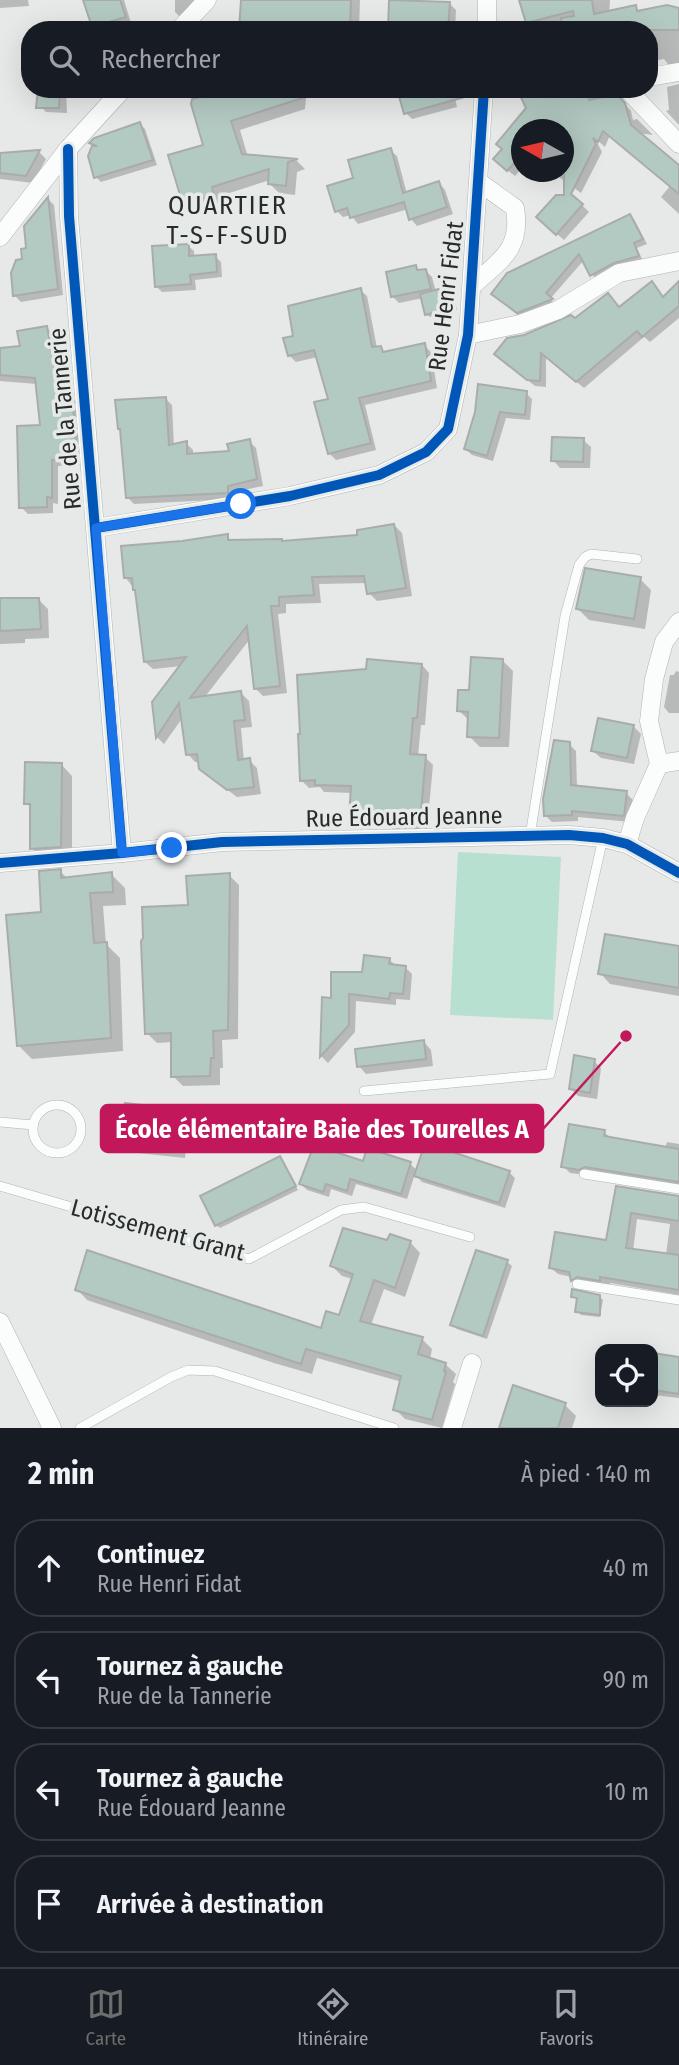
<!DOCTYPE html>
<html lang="fr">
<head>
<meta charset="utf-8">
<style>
  body { margin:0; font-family:"Fira Sans Condensed",sans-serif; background:#20242c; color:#f1f3f6 }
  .controls { position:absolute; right:21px; bottom:21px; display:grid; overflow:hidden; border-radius:14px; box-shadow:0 7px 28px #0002 }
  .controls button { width:63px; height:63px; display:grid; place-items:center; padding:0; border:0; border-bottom:2px solid #363941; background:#171b24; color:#f1f3f6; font:35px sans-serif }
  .compass { position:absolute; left:511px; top:119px; width:63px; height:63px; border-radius:50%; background:#171b24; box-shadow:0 7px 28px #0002; rotate:278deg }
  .stop { position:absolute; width:21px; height:21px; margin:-16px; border:5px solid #1a73e8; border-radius:50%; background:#fff }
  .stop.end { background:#1a73e8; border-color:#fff; box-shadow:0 2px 7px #0008 }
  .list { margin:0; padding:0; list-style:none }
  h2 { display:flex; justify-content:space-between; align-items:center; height:91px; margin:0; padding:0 28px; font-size:30px }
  h2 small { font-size:23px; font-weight:400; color:#9ea1a6 }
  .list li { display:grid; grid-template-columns:46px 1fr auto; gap:21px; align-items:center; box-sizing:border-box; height:98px; margin:0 14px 14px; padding:0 14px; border:2px solid #363941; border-radius:28px }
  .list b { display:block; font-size:26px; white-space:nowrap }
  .list p { margin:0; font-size:23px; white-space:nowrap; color:#9ea1a6 }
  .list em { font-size:23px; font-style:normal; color:#9ea1a6 }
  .icon { flex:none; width:38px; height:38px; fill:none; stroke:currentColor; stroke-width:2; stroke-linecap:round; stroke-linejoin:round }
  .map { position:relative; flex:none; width:679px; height:1428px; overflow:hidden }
  .search { position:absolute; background:#171b24; box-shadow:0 7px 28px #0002; left:21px; right:21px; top:21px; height:77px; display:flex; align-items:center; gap:18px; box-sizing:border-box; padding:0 24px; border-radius:28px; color:#9ea1a6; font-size:26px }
  .sheet { height:539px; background:#171b24 }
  nav { display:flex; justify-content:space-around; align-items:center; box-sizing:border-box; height:98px; border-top:2px solid #363941; background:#171b24; font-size:19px; color:#9ea1a6 }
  nav a { display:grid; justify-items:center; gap:4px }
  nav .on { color:#6b6e6c }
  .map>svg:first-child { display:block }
  .pitch { fill:#b8e0d1 }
  .shadow { fill:#0003; fill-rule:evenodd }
  .building { fill:#b3cac2; stroke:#aaacac; stroke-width:2 }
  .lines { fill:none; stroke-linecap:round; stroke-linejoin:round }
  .service-casing { stroke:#b1b3b2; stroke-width:10 }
  .minor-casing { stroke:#b1b3b2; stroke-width:19 }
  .service { stroke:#fbfcfc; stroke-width:9 }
  .minor { stroke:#fbfcfc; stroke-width:18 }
  .cycleway-casing { stroke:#e5eae8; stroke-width:15 }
  .cycleway { stroke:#0057b8; stroke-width:10 }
  .route { stroke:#1a73e8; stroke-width:9 }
  .labels { text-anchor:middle; stroke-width:7; stroke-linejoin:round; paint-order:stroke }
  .street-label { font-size:24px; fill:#292b2a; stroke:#e5eae8 }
  .neighbourhood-label { font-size:26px; letter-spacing:2px; fill:#292b2a; stroke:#e5eae8 }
  .leader { fill:none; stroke:#c2185b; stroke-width:2.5 }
  .callout-dot { fill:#c2185b; stroke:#e5eae8; stroke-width:2.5 }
  .callout { fill:#c2185b; stroke:#c2185b; stroke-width:2.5 }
  .callout-label { font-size:26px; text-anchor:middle; font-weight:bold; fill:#fff }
</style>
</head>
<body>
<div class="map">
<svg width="679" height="1428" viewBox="0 0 679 1428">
  <rect width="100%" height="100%" fill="#e6e9e8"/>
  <path class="pitch" d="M458,852L561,857L553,1020L450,1015Z"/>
  <g class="shadow">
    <path d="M0,0H28L29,6L0,8Z"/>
    <path d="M85,0H124L131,23L98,30L93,24Z"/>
    <path d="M175,0H201L182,19L175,12Z"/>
    <path d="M243,0H360L359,30H230L241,28Z"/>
    <path d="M403,0L449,3L456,10L455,30H390Z"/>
    <path d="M521,0H610L608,30L577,26L561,30H534L527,22Z"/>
    <path d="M635,7L640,12L679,9V67L671,68L664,59L649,62V30H621Z"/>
    <path d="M679,84V125L666,111L669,110L667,87Z"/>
    <path d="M41,89H66L67,113L46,112L41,107Z"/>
    <path d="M307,89L305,109L240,130L248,157L297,161L305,169L297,172L295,195L279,193L270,184V180L220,196L222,205L194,213L185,204L205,146L204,98Z"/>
    <path d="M453,89L457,107L412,119L406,113Z"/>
    <path d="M519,89H596L595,100L623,102L631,111L633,120L637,119L653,135L637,133L679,171V214L661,197L670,186L610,135L605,147L595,138L602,152L581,193L552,172H564V130H522V168L515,176L502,166L528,109Z"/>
    <path d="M140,124L145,129L157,165L101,182L96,177L94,146L91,143Z"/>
    <path d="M390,150L397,156L407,194L439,183L445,190L453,214L417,226L411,219L408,209L358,224L351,215L343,217L337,211Z"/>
    <path d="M39,152L46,159L33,183L0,179V155Z"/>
    <path d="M48,199L54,205L63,295L21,302L15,296L24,260Z"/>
    <path d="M582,205L589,212L564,240L545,224Z"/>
    <path d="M630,216L635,221L647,244L637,248L643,261L596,280L584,260L550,299L556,305L521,318L499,299Z"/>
    <path d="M188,246L194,251V258L215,256L221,262L222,277L195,280L196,290L162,292L156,286Z"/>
    <path d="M416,267L420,271L425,270L432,277L436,292L450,288L453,291L457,310L430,317L426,314L423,298L399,303L393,297Z"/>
    <path d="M679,284V318L650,342L644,337L584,388L546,357V387L535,386L502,360L574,320L620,309L658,290L664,298Z"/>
    <path d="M360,290L367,296L377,348H380L385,353L424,345L431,352L437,388L365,405L376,450L336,460L329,453L330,400L318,357L296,362L289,355L295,337Z"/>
    <path d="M47,328L54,335L62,383H67L74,390L76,410L80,414L84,465L58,466V504L53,503V513L28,514L21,507L42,427L37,384L0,381V349L22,347Z"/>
    <path d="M526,393L532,399L530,420L506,418L493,461L472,455L466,449L477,412Z"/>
    <path d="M165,398L172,405L174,446L186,443L193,450V455L231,453L249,441L256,448L263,486L233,492L234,499L134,504L127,497L122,432L119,429Z"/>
    <path d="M583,440L591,447L590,468H560L553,460Z"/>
    <path d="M394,525L402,533L412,596L377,601L369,593L367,583L319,584L321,603L286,604V613L278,614L287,693L263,696L255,688L250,639L204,698L241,693L249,701L252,727L241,728L244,761L249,760L257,768L261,794L237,797L209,776L200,762H195L188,754L183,717L164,744L157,737L153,703L182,666L153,669L145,662L137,592L125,577L182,543L227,536L233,542L283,543L360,537Z"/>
    <path d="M640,579L651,590L645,629L589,620L577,608Z"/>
    <path d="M39,600L48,609L49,638L25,639V643L0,644V602Z"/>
    <path d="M502,660L513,671L509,747H480L469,736L470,721L459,711L471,691Z"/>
    <path d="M422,665L429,673L425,725H421L418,756L425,757L433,765L427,829H392L389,826L359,824L351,816L353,793L324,792L320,787L309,788L301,780Z"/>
    <path d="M676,671L679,672V713H669L664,707L670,675H674Z"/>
    <path d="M633,726L641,734L634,764L601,758L593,751Z"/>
    <path d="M569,744L576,751L577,788L626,793L633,800L630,822L578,817V821L552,822L545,815Z"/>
    <path d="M61,764L72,776V857L43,859L32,848V809L26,803Z"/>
    <path d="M60,871L68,879L111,874L125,888L126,905L103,906L106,944L120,958L123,1051L32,1059L18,1045L43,914Z"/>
    <path d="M229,875L239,885L238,1039L222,1040L223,1068H220V1085L183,1086L173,1076V1042L157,1043L147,1033L189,906Z"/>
    <path d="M679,948V996L610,984L600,973Z"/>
    <path d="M389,959L396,966L405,967L412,974L410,1000L396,999V1005L356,1001L355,1032L328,1063L321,1056L323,999H333L364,974Z"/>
    <path d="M424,1042L431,1050L433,1066L366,1074L359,1066Z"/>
    <path d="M594,1061L601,1068L597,1099L578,1096L571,1089Z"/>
    <path d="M183,1111L190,1118L185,1158L129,1152L122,1145Z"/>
    <path d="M604,1132L612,1139L665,1148L667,1142L679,1144V1187L570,1173L563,1166Z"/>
    <path d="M280,1158L298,1190L220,1228L216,1225Z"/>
    <path d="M364,1163L410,1164L418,1171L509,1172L515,1178L505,1208L422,1182L415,1174L407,1199L356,1184L352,1196L331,1189L329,1197L307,1190L301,1184Z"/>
    <path d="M617,1188L679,1198V1295L610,1283L609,1287L579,1286L572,1277L558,1274L551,1268L608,1242ZM637,1219L670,1224L666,1255L633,1251Z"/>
    <path d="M388,1242H410L420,1253L405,1297L384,1289L371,1325L422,1339L432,1349L430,1360L445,1364L456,1374L453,1382L455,1384L442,1428L405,1419L395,1409L402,1382L317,1358L312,1374L274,1363L87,1300L77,1289L322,1330L340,1317L353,1279L342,1276L332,1266Z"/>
    <path d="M507,1262L512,1266L487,1339L457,1329L452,1325Z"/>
    <path d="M573,1296H599L603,1300L600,1317L581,1315L577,1311L579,1300Z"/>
    <path d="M653,1355L679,1359V1398L653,1395Z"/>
    <path d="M565,1405L576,1416L572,1428H501Z"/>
  </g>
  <g class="building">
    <path d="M83,0H120L126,17L92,27Z"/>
    <path d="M241,0H351L350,30H239Z"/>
    <path d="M389,0L450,2L448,30H388Z"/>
    <path d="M519,0H592L594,14L636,5L637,11L667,5L679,8V30H562L561,18L574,16L573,11L526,23Z"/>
    <path d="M38,89H60L59,108H36Z"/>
    <path d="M200,89H317L318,93L231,121L242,154L298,159L288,162L286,186L268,184L269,169L212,187L214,195L183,205L168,155L203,145L191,104L192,99L202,97Z"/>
    <path d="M397,89H471L472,95L404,114Z"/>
    <path d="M517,89H590L589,100L617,94L625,103L631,125L679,165V194L603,131L598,142L593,138L596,144L571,194L583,204L556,235L536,217L556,195H564V130H522V164L517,160L507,171L493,159L502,149L496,144L526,108Z"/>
    <path d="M140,122L153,160L94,178L88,156L92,146H97L89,143L94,138Z"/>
    <path d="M391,148L403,193L439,181L447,207L409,220L404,202L350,218L347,208L335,212L327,186L353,178L348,160Z"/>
    <path d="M40,150L26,176L0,173V153Z"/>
    <path d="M48,197L58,289L13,296L11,273L16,260L22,259L21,249L26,248L24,226Z"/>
    <path d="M630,214L643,239L634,243L639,256L614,263L590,276L579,254L546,293L553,299L517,313L491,294L507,273Z"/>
    <path d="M189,244V256L216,254L217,272L190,275L191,284L155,287L152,246Z"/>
    <path d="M416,265L417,270L426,269L431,289L391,297L386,272Z"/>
    <path d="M652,281L663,297L679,281V306L642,337L637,331L576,382L541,353L540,381L527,380L494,354L507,338L524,335L571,315L575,318L608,293L619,307Z"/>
    <path d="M450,286L455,307L425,315L420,294Z"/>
    <path d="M361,288L372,347L381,346L383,352L425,343L431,381L359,398L371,443L328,454L314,402L328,399L314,350L288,356L283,338L293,336L288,306Z"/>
    <path d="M47,326L57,382L68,381L70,406H73L77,459L52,460V498L47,497V507L19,508L17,426L40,425L35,378L0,375V348L20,346L17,331Z"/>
    <path d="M478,384L527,391L525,415L500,412L487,456L464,449L475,412Z"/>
    <path d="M166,397L169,445L187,441V454L229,451L227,444L250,439L257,479L228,486V493L126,498L120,429H118L115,400Z"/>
    <path d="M552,437L584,438L583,462L551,461Z"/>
    <path d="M394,524L406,588L367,594L364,576L312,577L314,595L279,597V606H271L280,686L254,689L247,626L190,698L241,691L245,720L234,721L238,760L250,758L254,787L227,790L199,769L197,754L186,755L179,703L156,738L152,702L186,657L144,662L135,590H133L132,578H124L121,546L182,541L228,534V540L282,539V541L357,535V530Z"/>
    <path d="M585,568L641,577L634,619L576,609Z"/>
    <path d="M0,598H39L41,629L0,631Z"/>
    <path d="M471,657L503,659L499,738L467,737L468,712L457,711L458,690H469Z"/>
    <path d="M367,659L422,664L417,718H413L410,754L426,755L420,822H382V819L349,817L351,786L315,785V780L300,781L298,734H300L297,675L366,669Z"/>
    <path d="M598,718L634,725L627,758L591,751Z"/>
    <path d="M554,740L570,742L571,785L627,791L624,816L572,811V815L544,816L543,799Z"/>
    <path d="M25,762L62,763L61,847L30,849V804H24Z"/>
    <path d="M61,869V878L112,872L113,892L90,893L94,943L107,942L111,1038L17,1046L6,915L41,912L39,871Z"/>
    <path d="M230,873L228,1030L213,1031L214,1058H211L210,1076L171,1077V1033L145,1034L141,941L143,938L142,907L188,905L186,876Z"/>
    <path d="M605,934L679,946V988L598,974Z"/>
    <path d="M364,955L390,958L389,964L406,966L403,994L390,993L389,999L349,994V1025L320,1057L322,997L331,998V972H362Z"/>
    <path d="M424,1040L426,1059L357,1067L355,1049Z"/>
    <path d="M574,1055L595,1059L590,1093L569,1089Z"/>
    <path d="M125,1103L184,1110L179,1152L120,1145Z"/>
    <path d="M569,1124L605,1130L604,1136L679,1149V1182L585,1167L579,1170L561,1167Z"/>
    <path d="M425,1143L510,1171L499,1203L414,1176Z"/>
    <path d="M314,1145L363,1161L367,1148L411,1162L401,1194L350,1179L347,1191L326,1184L323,1192L299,1184Z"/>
    <path d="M280,1156L296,1186L215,1226L200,1196Z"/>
    <path d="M616,1186L679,1196V1221L631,1213L626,1248L679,1255V1290L600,1277V1281L577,1277L571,1281L569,1272L549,1268L555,1232L606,1240Z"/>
    <path d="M343,1228L387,1240L390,1234L411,1241L395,1288L374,1280L360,1321L423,1337L418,1354L446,1363L444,1371L446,1372L432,1420L393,1410L401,1376L306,1349L301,1364L75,1290L87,1250L321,1328L326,1311L339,1315L353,1274L330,1266Z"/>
    <path d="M476,1250L508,1260L483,1336L450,1325Z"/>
    <path d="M572,1289L600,1295V1315L575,1312L577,1298L571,1297Z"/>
    <path d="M653,1353L679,1357V1394L653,1390Z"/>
    <path d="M513,1385L566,1403L558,1428H499Z"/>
  </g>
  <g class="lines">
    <g class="service-casing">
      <g id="service">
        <path d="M530,836L565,616L579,565L585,557L591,554L637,559"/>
        <path d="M364,1091L550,1074L603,838"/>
        <circle cx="57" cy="1129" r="24"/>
        <path d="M0,1122L33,1125"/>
        <path d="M584,1174L679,1189"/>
        <path d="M0,1186L249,1259L341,1210L364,1207L470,1237"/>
        <path d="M577,1284L679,1300"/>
        <path d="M80,1428L171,1377L188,1370L215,1371L394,1428"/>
      </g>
    </g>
    <g class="minor-casing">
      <g id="minor">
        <path d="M179,30L207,0"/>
        <path d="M487,30V0"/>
        <path d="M649,77L679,72"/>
        <path d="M627,89L679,144"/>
        <path d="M68,149L69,216L122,853"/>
        <path d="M0,237L68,149L123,89"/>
        <path d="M472,286C500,260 522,250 515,208L479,182"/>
        <path d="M468,335L520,324L558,310L619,273L679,261"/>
        <path d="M96,528L290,496L379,475L426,452L448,429L468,335L484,89"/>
        <path d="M659,764L679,761"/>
        <path d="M627,844L635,818L659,764L649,721L654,679L664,642L679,622"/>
        <path d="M0,863L122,853L222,842L569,835L603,838L627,844L679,873"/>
        <path d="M0,1322L52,1428"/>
        <path d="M452,1428L472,1363"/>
      </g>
    </g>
    <use href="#service" class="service"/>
    <use href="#minor" class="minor"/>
    <g class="cycleway-casing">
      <g id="cycleway">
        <path d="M68,149L69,216L122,853"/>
        <path d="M96,528L290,496L379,475L426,452L448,429L468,335L484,89"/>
        <path d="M0,863L122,853L222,842L569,835L603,838L627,844L679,873"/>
      </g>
    </g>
    <use href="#cycleway" class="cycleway"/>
  </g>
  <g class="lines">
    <path class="route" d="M172,848L122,853L96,528L241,504"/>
  </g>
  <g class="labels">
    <g class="street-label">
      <text transform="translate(446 296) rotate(-83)" y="8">Rue Henri Fidat</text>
      <text transform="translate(65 419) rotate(-95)" y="8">Rue de la Tannerie</text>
      <text transform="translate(404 817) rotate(-1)" y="8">Rue Édouard Jeanne</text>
      <text transform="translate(158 1230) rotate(15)" y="8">Lotissement Grant</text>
    </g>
    <g class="neighbourhood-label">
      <text x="228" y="214">QUARTIER<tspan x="228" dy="30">T-S-F-SUD</tspan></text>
    </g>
  </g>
  <path class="leader" d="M626 1036L543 1129"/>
  <circle class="callout-dot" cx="626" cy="1036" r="7"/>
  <rect class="callout" x="101" y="1105" width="442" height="47" rx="7"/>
  <g class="callout-label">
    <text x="322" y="1138">École élémentaire Baie des Tourelles A</text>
  </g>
</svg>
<div class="controls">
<button><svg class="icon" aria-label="locate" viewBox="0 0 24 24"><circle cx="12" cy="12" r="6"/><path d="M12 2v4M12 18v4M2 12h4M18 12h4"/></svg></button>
</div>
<svg class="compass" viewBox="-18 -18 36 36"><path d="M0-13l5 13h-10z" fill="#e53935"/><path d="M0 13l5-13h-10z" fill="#9ea1a6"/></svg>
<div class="stop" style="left:241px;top:504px"></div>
<div class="stop end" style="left:172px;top:848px"></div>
<div class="search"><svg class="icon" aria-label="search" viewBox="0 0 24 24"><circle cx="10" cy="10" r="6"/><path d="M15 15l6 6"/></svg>Rechercher</div>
</div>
<section class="sheet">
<h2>2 min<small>À pied · 140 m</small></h2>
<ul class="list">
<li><svg class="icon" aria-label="ahead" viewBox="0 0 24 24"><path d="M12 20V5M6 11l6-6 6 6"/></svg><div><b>Continuez</b><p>Rue Henri Fidat</p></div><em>40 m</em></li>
<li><svg class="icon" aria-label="left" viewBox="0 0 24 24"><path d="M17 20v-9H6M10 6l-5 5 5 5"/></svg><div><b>Tournez à gauche</b><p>Rue de la Tannerie</p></div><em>90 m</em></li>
<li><svg class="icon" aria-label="left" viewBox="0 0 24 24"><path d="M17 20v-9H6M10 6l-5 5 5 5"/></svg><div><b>Tournez à gauche</b><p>Rue Édouard Jeanne</p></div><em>10 m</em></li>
<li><svg class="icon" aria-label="arrive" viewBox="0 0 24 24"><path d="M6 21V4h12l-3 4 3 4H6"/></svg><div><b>Arrivée à destination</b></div></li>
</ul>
</section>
<nav>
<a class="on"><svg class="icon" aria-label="map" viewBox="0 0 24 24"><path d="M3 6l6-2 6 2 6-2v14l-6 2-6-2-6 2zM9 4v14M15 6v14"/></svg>Carte</a>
<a><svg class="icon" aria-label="directions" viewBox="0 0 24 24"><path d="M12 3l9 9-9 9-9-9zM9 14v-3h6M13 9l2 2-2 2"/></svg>Itinéraire</a>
<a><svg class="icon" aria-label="saved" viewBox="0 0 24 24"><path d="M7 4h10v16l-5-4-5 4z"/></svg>Favoris</a>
</nav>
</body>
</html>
